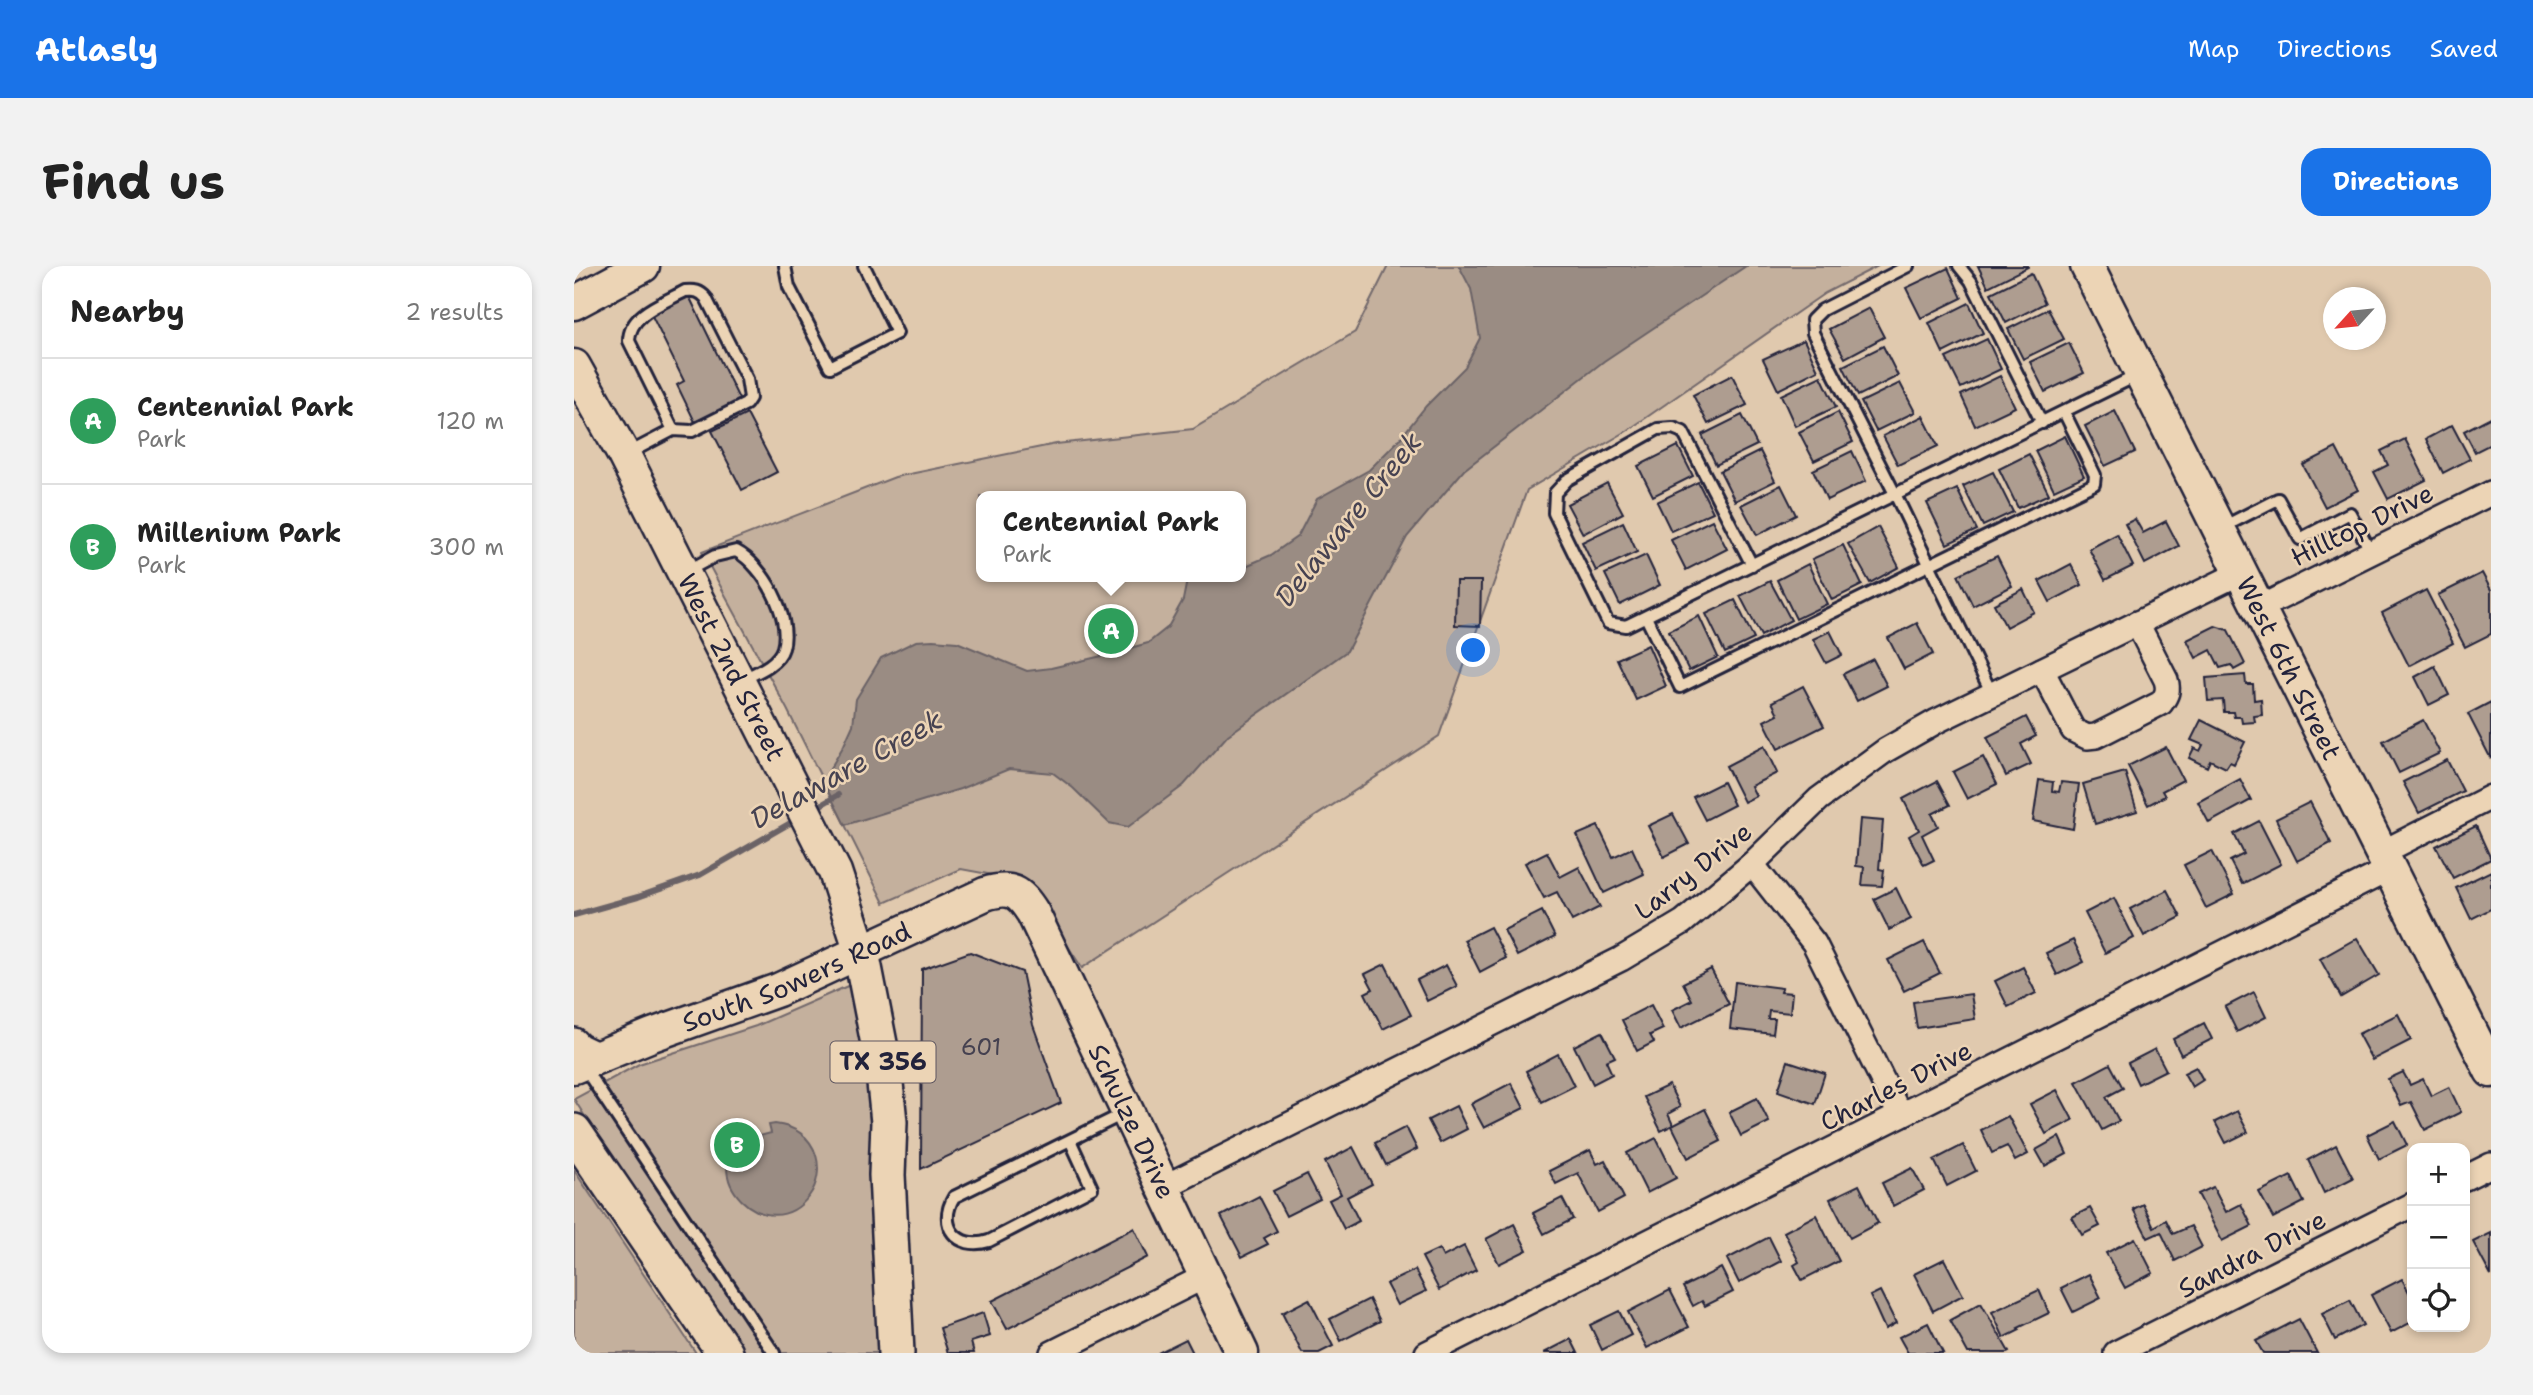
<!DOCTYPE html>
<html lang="en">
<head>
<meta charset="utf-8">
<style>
  body { margin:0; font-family:"Shantell Sans",sans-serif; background:#f2f2f2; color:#222 }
  .controls { position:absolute; right:21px; bottom:21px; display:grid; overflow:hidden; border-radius:14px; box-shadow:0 4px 10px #0003 }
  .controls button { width:63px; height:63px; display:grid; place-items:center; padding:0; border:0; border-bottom:2px solid #e0e0e0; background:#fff; color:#222; font:35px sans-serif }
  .compass { position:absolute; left:1749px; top:21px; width:63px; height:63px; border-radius:50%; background:#fff; box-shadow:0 4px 10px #0003; rotate:243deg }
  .you { position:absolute; left:900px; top:385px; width:24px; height:24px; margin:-18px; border:5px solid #fff; border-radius:50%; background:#1a73e8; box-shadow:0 0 0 10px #1a73e833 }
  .badge { display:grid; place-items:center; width:46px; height:46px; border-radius:50%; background:#1a73e8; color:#fff; font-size:23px; font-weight:700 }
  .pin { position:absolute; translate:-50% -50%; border:4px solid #fff; box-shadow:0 2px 7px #0006 }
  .popup { position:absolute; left:402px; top:225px; width:270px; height:91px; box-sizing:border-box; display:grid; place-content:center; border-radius:14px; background:#fff; filter:drop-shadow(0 2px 5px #0005); font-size:23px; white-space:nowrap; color:#767676 }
  .popup b { font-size:26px; color:#222 }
  .popup::after { content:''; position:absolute; left:50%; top:100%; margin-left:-14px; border:14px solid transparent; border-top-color:#fff }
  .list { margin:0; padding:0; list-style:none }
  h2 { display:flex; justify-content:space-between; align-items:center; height:91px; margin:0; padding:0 28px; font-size:30px }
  h2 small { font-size:23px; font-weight:400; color:#767676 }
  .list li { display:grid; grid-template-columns:46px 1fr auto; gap:21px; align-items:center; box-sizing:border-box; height:126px; padding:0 28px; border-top:2px solid #e0e0e0 }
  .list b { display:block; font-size:26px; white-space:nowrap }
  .list p { margin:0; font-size:23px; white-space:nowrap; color:#767676 }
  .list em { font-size:23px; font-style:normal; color:#767676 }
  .icon { flex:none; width:38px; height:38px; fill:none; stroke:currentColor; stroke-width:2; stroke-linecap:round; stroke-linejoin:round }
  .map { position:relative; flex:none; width:1917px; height:1087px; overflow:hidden; border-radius:21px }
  header { display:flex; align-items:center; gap:42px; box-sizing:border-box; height:98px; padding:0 35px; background:#1a73e8; color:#fff }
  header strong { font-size:33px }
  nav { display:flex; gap:38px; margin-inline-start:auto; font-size:24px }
  .intro { display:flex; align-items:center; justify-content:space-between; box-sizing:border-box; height:168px; padding:0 42px }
  h1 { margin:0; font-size:49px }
  .button { padding:18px 32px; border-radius:21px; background:#1a73e8; color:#fff; font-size:24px; font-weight:700 }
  main { display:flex; gap:42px; padding:0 42px }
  aside { flex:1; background:#fff; border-radius:21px; box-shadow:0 4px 10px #0003 }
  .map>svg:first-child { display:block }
  .green { fill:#c4b09d; stroke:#73696c; stroke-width:2; fill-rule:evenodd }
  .water { fill:#9a8c83; stroke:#6a6266; stroke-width:2 }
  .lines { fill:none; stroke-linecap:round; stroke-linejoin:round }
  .stream { stroke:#6a6266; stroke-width:6 }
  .building { fill:#ae9d90; stroke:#22223b; stroke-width:2 }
  .lane-casing { stroke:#22223b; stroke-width:16 }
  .street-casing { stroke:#22223b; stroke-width:28 }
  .secondary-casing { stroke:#22223b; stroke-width:37 }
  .primary-casing { stroke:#22223b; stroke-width:40 }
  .lane { stroke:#ecd4b5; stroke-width:10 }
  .street { stroke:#ecd4b5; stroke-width:23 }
  .secondary { stroke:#ecd4b5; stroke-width:32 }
  .primary { stroke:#ecd4b5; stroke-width:35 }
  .labels { text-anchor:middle; stroke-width:5; stroke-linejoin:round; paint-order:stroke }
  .number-label { font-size:23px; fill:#454150 }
  .shield { fill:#ecd4b5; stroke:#5f5760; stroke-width:2 }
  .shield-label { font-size:24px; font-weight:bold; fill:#22223b }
  .street-label { font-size:26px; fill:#22223b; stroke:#ecd4b5 }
  .water-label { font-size:28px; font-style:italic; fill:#464251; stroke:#ecd4b5 }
</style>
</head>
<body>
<header>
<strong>Atlasly</strong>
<nav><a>Map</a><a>Directions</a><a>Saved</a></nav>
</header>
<div class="intro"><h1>Find us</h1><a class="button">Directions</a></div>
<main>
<aside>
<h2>Nearby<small>2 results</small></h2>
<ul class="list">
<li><span class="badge" style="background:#2e9e5b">A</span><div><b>Centennial Park</b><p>Park</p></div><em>120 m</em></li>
<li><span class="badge" style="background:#2e9e5b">B</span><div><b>Millenium Park</b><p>Park</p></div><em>300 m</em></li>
</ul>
</aside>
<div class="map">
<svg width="1917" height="1087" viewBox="0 0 1917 1087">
  <rect width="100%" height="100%" fill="#e0c9ae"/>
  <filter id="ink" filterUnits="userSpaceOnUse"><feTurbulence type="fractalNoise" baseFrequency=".0143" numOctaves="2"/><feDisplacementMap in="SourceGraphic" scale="14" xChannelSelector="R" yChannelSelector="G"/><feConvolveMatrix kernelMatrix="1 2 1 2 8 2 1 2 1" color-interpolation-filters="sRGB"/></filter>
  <g filter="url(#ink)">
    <g class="green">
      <path d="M814,0H1304L1251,27L1053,165L953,224L865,470L508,702L452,615L387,603L310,637L213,443L128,286L321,211L482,178L619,163L781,66ZM407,230H666V311H407Z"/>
      <path d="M276,719L292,787L304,994L313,1087H172L44,903L0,833L65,798L182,760Z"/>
      <path d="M0,904L122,1087H0Z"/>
    </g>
    <g class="water">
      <path d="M885,0H1172L1030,95L890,204L833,271L773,385L654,469L610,519L554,561L535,557L499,522L479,507L435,503L386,523L271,559L249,515L270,479L279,459L282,433L307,392L342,375L359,374L383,376L453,405L477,402L532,389L574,377L594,361L609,334L613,314L631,311H666L667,302L697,289L724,270L743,233L795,204L824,175L852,140L891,101L906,72L897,23Z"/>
      <path d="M201,858C220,860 236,870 242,889C246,902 244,918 235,930C195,984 116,909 173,865L178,872L197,867L195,859Z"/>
    </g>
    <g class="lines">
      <g class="stream">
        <path d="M240,543L264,529"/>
        <path d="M0,649L64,631L126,609L225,552"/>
      </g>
    </g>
    <g class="building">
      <path d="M1404,0H1454V1L1414,21Z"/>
      <path d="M1374,2L1388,32L1347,52L1332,22Z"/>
      <path d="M1457,7L1471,37L1432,57L1417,27Z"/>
      <path d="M115,30L166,135L121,156L103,119L110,115L77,48Z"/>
      <path d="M1395,37L1409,67L1369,87L1355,57Z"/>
      <path d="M1295,42L1310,71L1271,92L1255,63Z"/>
      <path d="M1474,43L1490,73L1449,93L1434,63Z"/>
      <path d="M1413,73L1427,103L1387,122L1372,92Z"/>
      <path d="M1230,74L1244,104L1204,124L1189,93Z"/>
      <path d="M1495,77L1510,107L1471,126L1456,96Z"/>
      <path d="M1309,80L1324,110L1284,130L1269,100Z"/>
      <path d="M1158,109L1173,139L1134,158L1119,129Z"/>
      <path d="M1247,110L1262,141L1221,160L1207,129Z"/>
      <path d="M1426,110L1441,141L1401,160L1387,129Z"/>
      <path d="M1326,117L1341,146L1302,165L1287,136Z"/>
      <path d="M1541,145L1561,186L1531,200L1511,160Z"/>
      <path d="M1264,146L1279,176L1240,195L1225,166Z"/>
      <path d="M173,148L203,206L168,224L138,165Z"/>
      <path d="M1168,149L1183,179L1142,199L1128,169Z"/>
      <path d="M1349,150L1364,180L1324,199L1309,170Z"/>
      <path d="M1917,151V178L1901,186L1890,165Z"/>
      <path d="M1878,159L1896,193L1869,207L1852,173Z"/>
      <path d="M1491,170L1510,210L1480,224L1461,185Z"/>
      <path d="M1831,173L1852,214L1814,233L1800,206L1814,199L1807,185Z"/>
      <path d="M1104,180L1119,210L1079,230L1064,200Z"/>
      <path d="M1762,182L1784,224L1751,241L1729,199Z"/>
      <path d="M1186,185L1201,215L1161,235L1146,205Z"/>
      <path d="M1278,185L1292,215L1253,234L1239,204Z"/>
      <path d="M1455,188L1475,228L1444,242L1425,203Z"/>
      <path d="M1419,206L1439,246L1409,260L1389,220Z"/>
      <path d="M1124,216L1139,246L1097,265L1083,236Z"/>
      <path d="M1033,217L1049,247L1009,268L993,238Z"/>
      <path d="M1207,219L1222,249L1183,269L1167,239Z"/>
      <path d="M1383,223L1403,264L1373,278L1353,237Z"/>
      <path d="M1561,253L1569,267L1592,255L1605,280L1571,298L1551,258Z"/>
      <path d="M1138,254L1153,283L1112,304L1097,274Z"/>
      <path d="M1049,256L1063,286L1022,305L1008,276Z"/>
      <path d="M1304,261L1325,301L1296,317L1274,278Z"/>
      <path d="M1543,268L1559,300L1531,314L1515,283Z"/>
      <path d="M1269,279L1288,319L1258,334L1238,293Z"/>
      <path d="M1072,289L1086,319L1046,339L1031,308Z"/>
      <path d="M1423,290L1438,320L1399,340L1384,309Z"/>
      <path d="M1234,298L1253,338L1222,353L1203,314Z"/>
      <path d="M1497,298L1508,319L1476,336L1465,315Z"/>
      <path d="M1908,307L1917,324V368L1891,381L1864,329Z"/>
      <path d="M882,315H907L906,360L881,359Z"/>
      <path d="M1196,315L1217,354L1187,370L1166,330Z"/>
      <path d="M1449,323L1460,346L1432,361L1420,338Z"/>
      <path d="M1852,324L1879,377L1835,400L1808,347Z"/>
      <path d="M1161,334L1180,373L1151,387L1132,348Z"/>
      <path d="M1125,350L1144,391L1115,405L1095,365Z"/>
      <path d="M1343,357L1359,388L1330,403L1314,372Z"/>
      <path d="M1641,360L1654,364L1671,398L1660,404L1657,399L1646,402L1637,384L1622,392L1613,374Z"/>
      <path d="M1256,365L1268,389L1252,397L1239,373Z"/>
      <path d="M1074,379L1092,420L1062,434L1043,393Z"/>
      <path d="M1299,393L1313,420L1283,435L1269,408Z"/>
      <path d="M1861,400L1875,429L1855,439L1841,411Z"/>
      <path d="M1671,409L1672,418H1679L1680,434L1687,433L1688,449L1680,450L1681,456L1668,457L1667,451H1660L1659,446H1650L1649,434L1634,435L1632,412Z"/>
      <path d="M1229,420L1250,460L1204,483L1190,455L1204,448L1198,436Z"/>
      <path d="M1917,436V493L1894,448Z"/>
      <path d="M1452,451L1462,470L1447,478L1457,498L1432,510L1413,471Z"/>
      <path d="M1627,454L1671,476L1660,498L1656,496L1652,502L1636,494L1633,501L1615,492L1620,482L1626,485L1629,479L1617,474Z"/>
      <path d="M1849,454L1866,487L1825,507L1809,475Z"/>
      <path d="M1190,480L1203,507L1177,520L1182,530L1170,536L1152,500Z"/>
      <path d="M1592,481L1609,514L1588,525L1591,530L1574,539L1554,500Z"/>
      <path d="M1409,491L1423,518L1393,533L1379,506Z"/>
      <path d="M1873,494L1889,525L1845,547L1829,516Z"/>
      <path d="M1551,506L1563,545L1521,558L1509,518Z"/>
      <path d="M1666,513L1677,534L1635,557L1624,536Z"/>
      <path d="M1465,514L1479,516L1478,525L1485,526L1487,516L1505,518L1499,563L1459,555Z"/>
      <path d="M1363,515L1376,539L1358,548L1364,560L1348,569L1360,594L1350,599L1335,570L1345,564L1329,533Z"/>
      <path d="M1149,516L1160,539L1131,554L1119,531Z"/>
      <path d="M1736,536L1757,577L1723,595L1702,553Z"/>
      <path d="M1099,548L1115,578L1090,591L1074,560Z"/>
      <path d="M1286,553L1309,555L1305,603L1310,604L1308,620L1288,619L1290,601L1282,600Z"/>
      <path d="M1685,555L1707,598L1668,618L1656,595L1670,588L1660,568Z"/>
      <path d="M1024,560L1039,591L1058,582L1070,608L1030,627L1003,569Z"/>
      <path d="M1902,560L1917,593L1879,612L1862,580Z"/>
      <path d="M1638,585L1660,628L1632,642L1610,599Z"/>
      <path d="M973,586L986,611L1005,601L1026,641L998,655L983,626L970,632L951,597Z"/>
      <path d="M1917,605V643L1897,653L1882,622Z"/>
      <path d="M1322,622L1337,653L1315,664L1300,633Z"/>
      <path d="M1593,624L1607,651L1570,670L1556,643Z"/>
      <path d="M1540,632L1560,672L1531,687L1511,647Z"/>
      <path d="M968,645L981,671L943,690L930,664Z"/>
      <path d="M916,661L932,692L906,706L890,674Z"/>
      <path d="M1783,672L1805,709L1767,731L1746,693Z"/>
      <path d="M1499,674L1510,696L1483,709L1472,687Z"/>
      <path d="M1350,676L1366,707L1330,725L1314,694Z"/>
      <path d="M396,686L448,706L459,759L487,837L347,903L348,703Z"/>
      <path d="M811,698L837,749L809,763L791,727L799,723L791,708Z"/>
      <path d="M872,699L883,720L853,735L843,714Z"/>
      <path d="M1449,701L1462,727L1434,741L1421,715Z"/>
      <path d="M1137,703L1155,738L1107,762L1098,744L1118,734L1109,717Z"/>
      <path d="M1161,716L1208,722L1207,726L1218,727L1216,747L1195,745L1194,753H1201L1199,768L1156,763Z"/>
      <path d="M1680,726L1692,751L1663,766L1651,741Z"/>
      <path d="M1397,728L1401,753L1343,762L1339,736Z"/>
      <path d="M1077,739L1089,763L1076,769L1080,776L1063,785L1048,754Z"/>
      <path d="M1824,748L1837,774L1798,794L1784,768Z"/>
      <path d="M1630,757L1638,773L1607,789L1599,773Z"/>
      <path d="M1028,766L1041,791L1032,795L1038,808L1019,818L1000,780Z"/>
      <path d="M1581,783L1592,804L1564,818L1554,797Z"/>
      <path d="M984,788L1000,820L968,836L952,805Z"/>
      <path d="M1214,795L1251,807L1241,838L1204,825Z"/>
      <path d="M1536,798L1549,822L1532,831L1545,855L1528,864L1502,816Z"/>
      <path d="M1622,801L1629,814L1618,821L1610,807Z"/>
      <path d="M1829,806L1836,819L1849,813L1857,830L1875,821L1887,846L1851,864L1837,836L1827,840L1814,813Z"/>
      <path d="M937,817L950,842L910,862L897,838Z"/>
      <path d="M1095,819L1106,841L1094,848L1099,859L1087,865L1070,831Z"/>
      <path d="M1483,824L1499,854L1472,868L1456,838Z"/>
      <path d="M1183,832L1195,856L1167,870L1155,846Z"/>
      <path d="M882,840L893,863L866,877L854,854Z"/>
      <path d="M1131,843L1147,875L1114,892L1098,860Z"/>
      <path d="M1663,845L1674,866L1652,877L1641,856Z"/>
      <path d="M1434,850L1454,888L1441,895L1433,880L1418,887L1407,864Z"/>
      <path d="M1821,855L1833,879L1805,893L1793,869Z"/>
      <path d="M832,861L843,883L812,899L801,877Z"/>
      <path d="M1485,871L1493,888L1471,900L1462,884Z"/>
      <path d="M1082,872L1102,912L1073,927L1053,887Z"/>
      <path d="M1389,879L1402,905L1373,920L1360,894Z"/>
      <path d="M1762,879L1779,912L1750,927L1734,894Z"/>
      <path d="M779,881L798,918L773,931L785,955L770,963L755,934L767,928L751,896Z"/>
      <path d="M1016,884L1023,898L1031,894L1050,932L1024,946L1004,907L982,918L975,905Z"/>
      <path d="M1338,902L1350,924L1319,940L1308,917Z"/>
      <path d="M733,908L746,933L712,950L699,925Z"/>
      <path d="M1717,910L1730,936L1699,952L1685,926Z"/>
      <path d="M1285,919L1304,957L1276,972L1256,933Z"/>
      <path d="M1639,921L1652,946L1667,938L1678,960L1648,975L1624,928Z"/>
      <path d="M685,930L703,965L690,972L694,978L668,991L647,950Z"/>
      <path d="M988,932L999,953L970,968L959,947Z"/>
      <path d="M1569,938L1580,961L1592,954L1599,968L1617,960L1628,981L1601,995L1587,966L1574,972L1559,943Z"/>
      <path d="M1516,942L1526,960L1508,969L1498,951Z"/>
      <path d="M1242,949L1265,995L1228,1014L1220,999L1225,996L1210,966Z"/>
      <path d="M940,958L953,984L925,998L912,973Z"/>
      <path d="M560,962L574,991L433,1063L418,1035Z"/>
      <path d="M1917,967V1010L1899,976Z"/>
      <path d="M1195,971L1207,995L1165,1017L1153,993Z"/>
      <path d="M1561,972L1579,1007L1551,1022L1532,987Z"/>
      <path d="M890,980L902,1004L865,1024L848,991L865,983L869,991Z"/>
      <path d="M1370,993L1389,1029L1359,1045L1340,1008Z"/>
      <path d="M1147,1002L1159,1026L1131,1040L1128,1035L1119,1040L1109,1021Z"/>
      <path d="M841,1004L852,1025L823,1039L812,1018Z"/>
      <path d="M1515,1008L1527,1032L1499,1046L1487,1022Z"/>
      <path d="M1828,1013L1838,1032V1056L1817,1067L1797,1029Z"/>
      <path d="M1096,1024L1115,1061L1073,1082L1054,1046Z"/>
      <path d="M1465,1024L1475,1047L1444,1062L1446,1064L1430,1072L1418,1046Z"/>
      <path d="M1306,1025L1322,1057L1311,1063L1296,1030Z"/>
      <path d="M735,1033L759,1080L745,1087H728L708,1047Z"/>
      <path d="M795,1033L806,1055L767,1075L756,1053Z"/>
      <path d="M1776,1034L1789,1059L1761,1074L1748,1048Z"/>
      <path d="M1407,1037L1435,1086L1433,1087H1394L1376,1054Z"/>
      <path d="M1045,1045L1057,1069L1028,1084L1016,1059Z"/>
      <path d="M409,1047L416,1070L397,1076L400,1087H374L366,1062Z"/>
      <path d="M1725,1053L1743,1087H1689L1682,1075Z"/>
      <path d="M1354,1057L1369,1087H1334L1325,1071Z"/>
      <path d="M612,1073L619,1087H584Z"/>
      <path d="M997,1073L1004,1087H970Z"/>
    </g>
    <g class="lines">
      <g class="lane-casing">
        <g id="lane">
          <path d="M211,0L215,21L256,101L323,67L290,0"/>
          <path d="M1334,0L1248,44L1238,54L1239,67L1322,230L1418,428"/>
          <path d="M1385,0L1397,15L1468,157"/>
          <path d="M53,188L99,164L118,165L172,138L176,132L173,113L132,32C126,25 121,24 111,25C90,37 55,47 55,75L99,164"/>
          <path d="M1647,262L1704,233L1726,273L1776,247L1797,286"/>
          <path d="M1178,299L1109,166L1099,162L1084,163L993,214L981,227L980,247L1034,357L1052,360L1564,109"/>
          <path d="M113,305L141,290L162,285C189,299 218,351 209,382C204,399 181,407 167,414"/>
          <path d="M1072,351L1106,421L1520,218L1521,209L1490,146"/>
          <path d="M9,800L200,1087"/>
          <path d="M496,874L518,922L415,975C383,985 363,959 380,931L551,847"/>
        </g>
      </g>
      <g class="street-casing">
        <g id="street">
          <path d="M1685,342L1917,227"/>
          <path d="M1468,404L1499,464L1513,471L1522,470L1587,437C1593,429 1595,424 1592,414L1563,357"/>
          <path d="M1807,587L1917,531"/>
          <path d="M1178,598L1240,677L1326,849"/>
          <path d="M0,774L6,780L25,789"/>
          <path d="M1891,912L1917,899"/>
          <path d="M590,921L1047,693L1109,656L1178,598L1245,533L1312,484L1363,455L1666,307"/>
          <path d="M478,1087L632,1010"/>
          <path d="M853,1087L1816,603"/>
          <path d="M1542,1087L1838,939"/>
        </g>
      </g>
      <g class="secondary-casing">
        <g id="secondary">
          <path id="s1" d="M1513,0L1917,805"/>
          <path d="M0,37L69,0"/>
          <path id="s2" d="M0,100L50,189L261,606L287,686"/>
          <path id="s3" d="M0,801L78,769L204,724L411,628C437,620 445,625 459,647L668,1087"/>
        </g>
      </g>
      <g class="primary-casing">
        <g id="primary">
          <path d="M287,686L309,798L315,856L313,909L322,1087"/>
          <path d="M0,866L151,1087"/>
        </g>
      </g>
      <use href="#lane" class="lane"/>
      <use href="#street" class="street"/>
      <use href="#secondary" class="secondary"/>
      <use href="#primary" class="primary"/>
    </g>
  </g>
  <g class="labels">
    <g class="number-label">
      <text x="407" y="789">601</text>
    </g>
    <rect class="shield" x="256.5" y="775.5" width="105" height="41" rx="5"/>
    <g class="shield-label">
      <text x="309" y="804">TX 356</text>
    </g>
    <g class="street-label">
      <text transform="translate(1788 259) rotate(-26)" y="9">Hilltop Drive</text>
      <text dy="9" stroke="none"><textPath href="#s2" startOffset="340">West 2nd Street</textPath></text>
      <text dy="9" stroke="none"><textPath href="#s1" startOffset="450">West 6th Street</textPath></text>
      <text transform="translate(1119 605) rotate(-38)" y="9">Larry Drive</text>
      <text dy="9" stroke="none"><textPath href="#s3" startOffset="240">South Sowers Road</textPath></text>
      <text transform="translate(1322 820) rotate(-27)" y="9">Charles Drive</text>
      <text dy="9" stroke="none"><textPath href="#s3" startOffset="735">Schulze Drive</textPath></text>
      <text transform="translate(1678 988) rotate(-27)" y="9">Sandra Drive</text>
    </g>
    <g class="water-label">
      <text transform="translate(774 253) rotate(-51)" y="10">Delaware Creek</text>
      <text transform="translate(272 503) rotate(-29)" y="10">Delaware Creek</text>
    </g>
  </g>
</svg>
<div class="controls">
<button>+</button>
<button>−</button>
<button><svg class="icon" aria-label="locate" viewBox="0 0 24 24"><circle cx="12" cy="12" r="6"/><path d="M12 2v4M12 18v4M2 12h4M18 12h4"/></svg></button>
</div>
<svg class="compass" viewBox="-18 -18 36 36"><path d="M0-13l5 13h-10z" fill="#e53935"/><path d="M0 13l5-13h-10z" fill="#767676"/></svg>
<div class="you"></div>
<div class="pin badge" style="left:537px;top:365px;background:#2e9e5b">A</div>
<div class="popup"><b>Centennial Park</b>Park</div>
<div class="pin badge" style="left:163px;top:879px;background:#2e9e5b">B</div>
</div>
</main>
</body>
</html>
